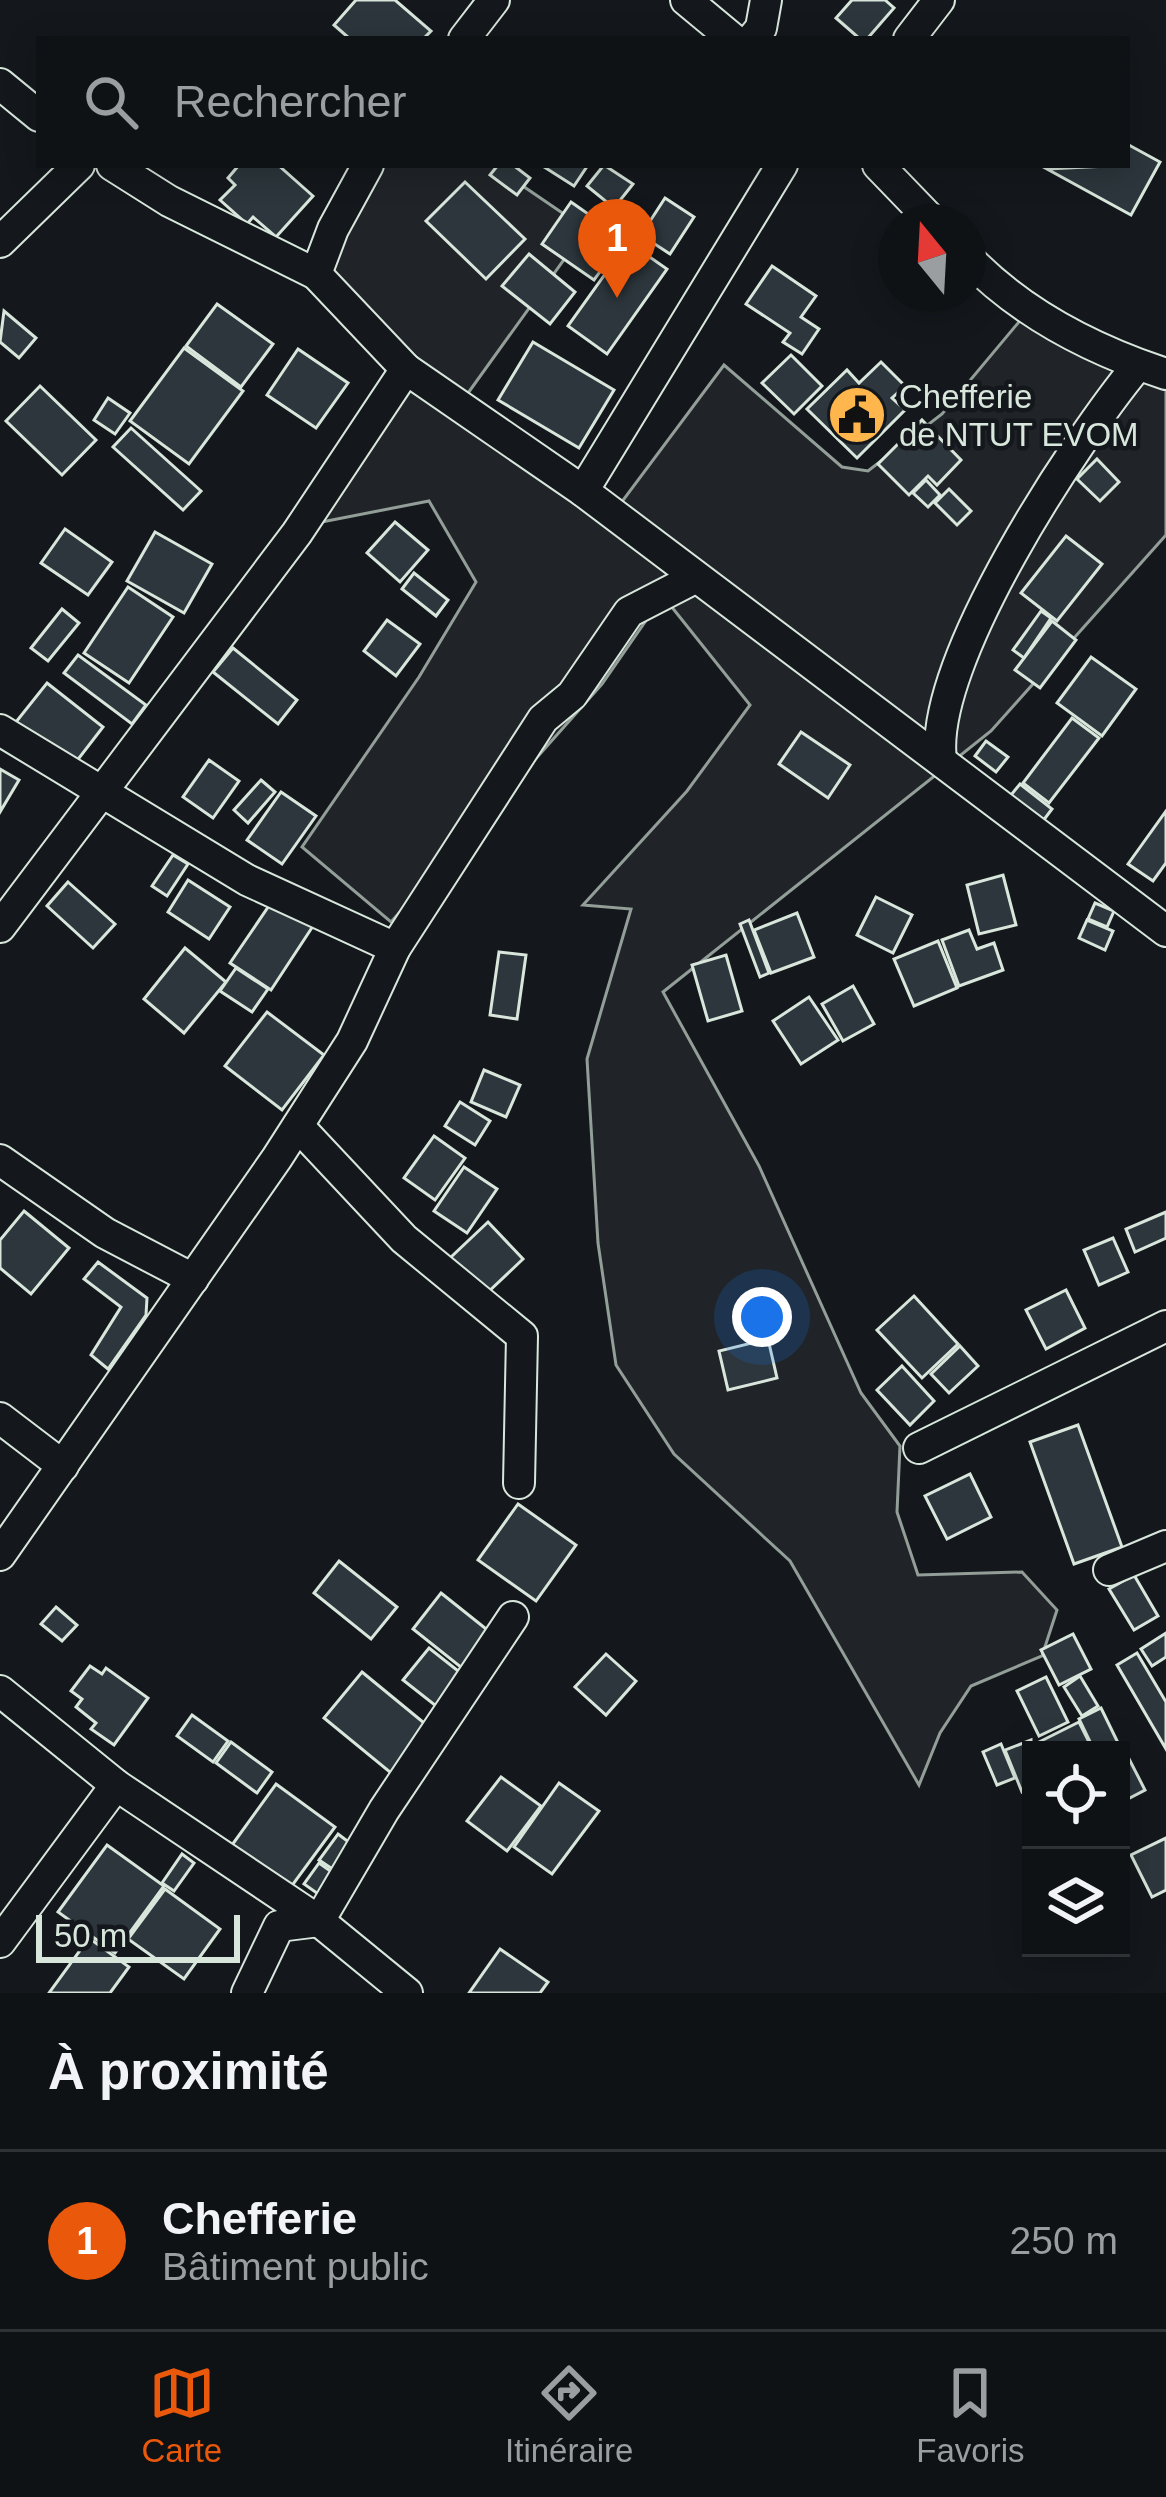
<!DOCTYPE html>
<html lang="fr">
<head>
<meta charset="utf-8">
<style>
  body { margin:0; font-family:Helvetica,sans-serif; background:#1d2022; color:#f1f3f6 }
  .controls { position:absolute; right:36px; bottom:36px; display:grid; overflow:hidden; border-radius:0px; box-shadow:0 6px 30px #0003 }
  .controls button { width:108px; height:108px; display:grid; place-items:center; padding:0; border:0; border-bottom:3px solid #2f3234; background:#0f1215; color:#f1f3f6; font:60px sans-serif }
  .compass { position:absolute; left:878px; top:204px; width:108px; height:108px; border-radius:50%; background:#0f1215; box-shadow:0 6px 30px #0003; rotate:342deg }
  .scale { position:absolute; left:36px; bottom:30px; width:204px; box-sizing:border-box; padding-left:12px; border:6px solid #d8e6dc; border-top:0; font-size:33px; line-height:42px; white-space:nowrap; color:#d8e6dc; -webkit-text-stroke:9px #14181c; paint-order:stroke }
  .you { position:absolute; left:762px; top:1317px; width:42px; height:42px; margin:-30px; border:9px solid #fff; border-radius:50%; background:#1a73e8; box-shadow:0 0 0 18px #1a73e833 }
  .badge { display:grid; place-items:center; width:78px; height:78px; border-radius:50%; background:#ea580c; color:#fff; font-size:39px; font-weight:700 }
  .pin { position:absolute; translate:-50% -99px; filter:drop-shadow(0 3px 6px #0008) }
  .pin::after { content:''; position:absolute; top:63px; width:42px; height:36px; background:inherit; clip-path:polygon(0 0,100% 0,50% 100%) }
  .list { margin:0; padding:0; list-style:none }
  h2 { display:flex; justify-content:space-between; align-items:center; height:156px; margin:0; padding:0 48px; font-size:51px }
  h2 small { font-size:39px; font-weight:400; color:#9b9ea0 }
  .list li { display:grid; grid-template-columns:78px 1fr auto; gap:36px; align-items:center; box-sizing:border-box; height:180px; padding:0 48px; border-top:3px solid #2f3234 }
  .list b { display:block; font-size:45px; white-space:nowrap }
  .list p { margin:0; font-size:39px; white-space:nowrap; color:#9b9ea0 }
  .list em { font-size:39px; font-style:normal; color:#9b9ea0 }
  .icon { flex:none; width:66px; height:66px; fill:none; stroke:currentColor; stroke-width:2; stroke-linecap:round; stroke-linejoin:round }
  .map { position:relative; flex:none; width:1166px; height:1993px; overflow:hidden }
  .search { position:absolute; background:#0f1215; box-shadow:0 6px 30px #0003; left:36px; right:36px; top:36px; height:132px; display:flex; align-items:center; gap:30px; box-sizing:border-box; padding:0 42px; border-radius:0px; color:#9b9ea0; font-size:45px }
  .sheet { height:336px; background:#0f1215 }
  nav { display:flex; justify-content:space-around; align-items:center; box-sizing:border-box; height:168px; border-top:3px solid #2f3234; background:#0f1215; font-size:33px; color:#9b9ea0 }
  nav a { display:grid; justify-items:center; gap:6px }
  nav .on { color:#ea580c }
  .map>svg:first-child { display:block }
  .green { fill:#202428; stroke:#939e99; stroke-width:3 }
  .building { fill:#2c363c; stroke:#d8e6dc; stroke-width:3 }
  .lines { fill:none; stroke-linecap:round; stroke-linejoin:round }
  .minor-casing { stroke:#d8e6dc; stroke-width:34 }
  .minor { stroke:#14181c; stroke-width:30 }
  .labels { text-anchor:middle; stroke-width:9; stroke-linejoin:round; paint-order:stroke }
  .poi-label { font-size:33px; fill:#d8e6dc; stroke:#14181c; text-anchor:start }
</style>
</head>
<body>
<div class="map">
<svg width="1166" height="1993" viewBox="0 0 1166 1993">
  <rect width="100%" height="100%" fill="#14181c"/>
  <path class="green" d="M363,165H492L586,229L458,407L612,515L724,365L842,467L868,471L942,414L1033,305L1166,372V535L991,731L663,992L759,1166L861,1393L900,1446L897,1512L918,1575L1022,1572L1057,1610L1042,1656L971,1686L940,1733L919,1785L790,1561L674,1454L616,1365L598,1243L587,1059L631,909L583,905L687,791L750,705L663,596L602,684L391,922L302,847L419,677L476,582L429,501L286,529L402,369L338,303L325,253Z"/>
  <g class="building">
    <path d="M356,0H395L431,31L423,39H350L334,25Z"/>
    <path d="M852,0H885L894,8L867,39H860L836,18Z"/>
    <path d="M1127,144L1160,162L1131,215L1047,169L1127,165Z"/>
    <path d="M239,165H278L313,196L276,237L253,217L247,224L220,200L235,185L228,178Z"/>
    <path d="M498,165H513L530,178L517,195L490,175Z"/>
    <path d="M541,165H588L574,186Z"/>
    <path d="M604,165L633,184L614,208L587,186Z"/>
    <path d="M465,182L525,239L486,279L426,221Z"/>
    <path d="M665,198L694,217L670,254L641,235Z"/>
    <path d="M571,202L624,239L594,280L542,244Z"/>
    <path d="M628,242L667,269L607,354L568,326Z"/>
    <path d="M529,254L575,292L550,324L502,286Z"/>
    <path d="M772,266L816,296L801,317L819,329L802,354L783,342L790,333L746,304Z"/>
    <path d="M217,304L273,344L241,387L186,346Z"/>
    <path d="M4,311L36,338L19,358L0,342Z"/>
    <path d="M533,342L614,390L579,448L498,400Z"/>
    <path d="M184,348L243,391L189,464L130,421Z"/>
    <path d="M298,349L348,383L316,428L267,395Z"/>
    <path d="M791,355L822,386L794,414L762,383Z"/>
    <path d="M881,362L905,386L892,398L905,410L857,458L807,409L847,370L859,383Z"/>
    <path d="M40,386L96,440L62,475L6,421Z"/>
    <path d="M108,398L130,413L115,434L94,420Z"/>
    <path d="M922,420L961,460L937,485L928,476L909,495L878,464Z"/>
    <path d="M131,428L201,491L183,510L113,447Z"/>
    <path d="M1097,459L1119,482L1100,501L1077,479Z"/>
    <path d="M926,480L940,495L928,507L913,493Z"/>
    <path d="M949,489L971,511L957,525L935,503Z"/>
    <path d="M395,522L428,550L400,582L367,553Z"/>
    <path d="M65,529L112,562L88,595L41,563Z"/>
    <path d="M155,532L212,564L184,613L127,581Z"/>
    <path d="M1066,536L1102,564L1057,621L1021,593Z"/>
    <path d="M414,573L448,600L436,616L402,589Z"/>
    <path d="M128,587L173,617L129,683L84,653Z"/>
    <path d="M62,609L79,623L48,661L31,648Z"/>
    <path d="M1041,611L1051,618L1024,658L1013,650Z"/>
    <path d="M387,620L420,644L396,676L364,651Z"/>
    <path d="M1052,621L1076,640L1040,688L1015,670Z"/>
    <path d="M233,648L297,700L278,724L213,672Z"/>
    <path d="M78,655L146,705L132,724L64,673Z"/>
    <path d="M1091,657L1136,689L1102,736L1057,703Z"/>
    <path d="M47,683L103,727L69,771L12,727Z"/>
    <path d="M1072,718L1099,738L1049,803L1023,783Z"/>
    <path d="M801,732L850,765L828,798L779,764Z"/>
    <path d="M986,741L1008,757L996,772L975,756Z"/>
    <path d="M209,760L239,781L213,818L183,797Z"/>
    <path d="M0,769L19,780L0,812Z"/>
    <path d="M261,780L275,792L248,823L234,810Z"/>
    <path d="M1020,784L1052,809L1040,825L1007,800Z"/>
    <path d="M281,792L316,816L282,864L247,840Z"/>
    <path d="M1166,811V863L1153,881L1128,864Z"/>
    <path d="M173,855L188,864L167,896L152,886Z"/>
    <path d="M1003,875L1016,925L979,934L967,885Z"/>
    <path d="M188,880L230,907L209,939L168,912Z"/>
    <path d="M68,882L115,924L93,948L47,906Z"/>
    <path d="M277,894L317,920L271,990L230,963Z"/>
    <path d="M876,897L912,915L893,953L857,935Z"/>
    <path d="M1095,903L1114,911L1107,927L1088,919Z"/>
    <path d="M797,913L814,957L771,973L754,930Z"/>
    <path d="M749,920L769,973L760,977L740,924Z"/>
    <path d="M1087,920L1113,931L1105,950L1079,938Z"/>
    <path d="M969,930L977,949L994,943L1003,970L959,986L942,940Z"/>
    <path d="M938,941L957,988L914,1006L894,959Z"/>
    <path d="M185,948L226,982L184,1033L144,999Z"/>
    <path d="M499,952L526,955L517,1019L490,1015Z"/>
    <path d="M726,955L742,1011L708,1021L692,965Z"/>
    <path d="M236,968L268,989L252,1012L220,991Z"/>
    <path d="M853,986L874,1024L843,1041L822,1004Z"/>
    <path d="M809,997L838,1040L801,1064L773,1021Z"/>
    <path d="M267,1012L324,1055L282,1110L225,1066Z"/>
    <path d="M484,1070L520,1085L506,1117L471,1102Z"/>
    <path d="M460,1102L490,1121L475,1145L445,1126Z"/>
    <path d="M434,1136L465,1158L435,1200L404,1178Z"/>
    <path d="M464,1167L497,1189L467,1233L434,1211Z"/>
    <path d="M24,1211L69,1248L31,1294L0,1268V1240Z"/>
    <path d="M1166,1212V1238L1135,1252L1126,1229Z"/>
    <path d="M488,1222L523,1259L485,1295L450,1258Z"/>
    <path d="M1113,1238L1128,1272L1099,1285L1084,1250Z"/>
    <path d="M98,1262L147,1298L146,1315L108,1369L91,1355L121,1307L84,1279Z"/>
    <path d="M1066,1290L1085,1328L1046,1349L1026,1310Z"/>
    <path d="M914,1296L958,1344L922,1378L877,1330Z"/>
    <path d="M768,1339L777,1378L728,1390L719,1351Z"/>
    <path d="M960,1346L978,1366L949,1393L931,1374Z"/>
    <path d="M902,1366L934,1401L910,1425L877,1390Z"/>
    <path d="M1078,1425L1122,1547L1074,1564L1030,1442Z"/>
    <path d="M970,1474L991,1517L947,1539L925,1496Z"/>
    <path d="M518,1504L576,1545L536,1601L478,1560Z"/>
    <path d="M339,1561L397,1607L371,1639L314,1593Z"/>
    <path d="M1134,1575L1158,1616L1134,1630L1109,1589Z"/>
    <path d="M441,1593L500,1640L472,1676L413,1629Z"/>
    <path d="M56,1607L77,1625L62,1641L41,1624Z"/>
    <path d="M1166,1633V1657L1152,1666L1141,1649Z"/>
    <path d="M1073,1634L1091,1669L1059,1685L1041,1650Z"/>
    <path d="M429,1648L462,1674L436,1706L403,1680Z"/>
    <path d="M1137,1653L1166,1702V1749L1117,1665Z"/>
    <path d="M606,1654L636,1681L606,1715L575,1687Z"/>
    <path d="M90,1666L102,1674L106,1668L148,1698L114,1745L91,1729L96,1723L76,1707L82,1699L71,1691Z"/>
    <path d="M362,1672L429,1727L391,1773L324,1718Z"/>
    <path d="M1080,1676L1098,1706L1082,1716L1064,1687Z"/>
    <path d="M1046,1677L1068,1722L1039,1736L1017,1691Z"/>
    <path d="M1101,1708L1122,1751L1121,1752L1094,1750L1079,1719Z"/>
    <path d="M192,1715L228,1741L213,1762L177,1736Z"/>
    <path d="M1079,1722L1093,1750H1036L1033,1745Z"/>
    <path d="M1031,1740V1788L1022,1792L1005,1750Z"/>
    <path d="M231,1742L272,1772L257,1793L216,1763Z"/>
    <path d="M1001,1744L1015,1778L997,1785L983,1752Z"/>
    <path d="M1125,1751L1145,1790L1122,1802L1121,1753Z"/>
    <path d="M501,1777L541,1806L507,1851L467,1821Z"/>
    <path d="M559,1783L599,1811L552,1874L514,1847Z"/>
    <path d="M276,1784L335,1827L291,1887L232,1845Z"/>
    <path d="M338,1834L358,1849L340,1874L319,1860Z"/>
    <path d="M1166,1838V1890L1152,1897L1131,1855Z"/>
    <path d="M107,1845L164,1886L115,1953L58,1912Z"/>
    <path d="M182,1854L194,1863L174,1891L162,1883Z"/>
    <path d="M319,1863L336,1875L321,1896L304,1884Z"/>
    <path d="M165,1889L220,1929L184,1979L128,1939Z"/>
    <path d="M89,1938L129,1967L110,1993H49Z"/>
    <path d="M500,1949L548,1982L540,1993H469Z"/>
  </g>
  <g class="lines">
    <g class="minor-casing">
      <g id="minor">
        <path d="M686,0L733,39"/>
        <path d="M464,39L494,0"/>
        <path d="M752,39L761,28L766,0"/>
        <path d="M909,39L939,0"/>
        <path d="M0,84L39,116"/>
        <path d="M112,165L169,201L316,274L406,369L583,491L1166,931"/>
        <path d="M878,165L933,222"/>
        <path d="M0,242L79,165"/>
        <path d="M968,258C1022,314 1093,350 1166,374"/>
        <path d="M316,274L333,229L368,165"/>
        <path d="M583,491L782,165"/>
        <path d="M0,730L247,880L395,948"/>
        <path d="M941,760C928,663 1075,441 1138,365"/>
        <path d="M0,927L297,533L406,369"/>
        <path d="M298,1126L404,1239L522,1336L519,1483"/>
        <path d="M0,1160L105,1233L193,1279"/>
        <path d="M0,1418L63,1466"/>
        <path d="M919,1448L1166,1326"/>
        <path d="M0,1555L277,1158L352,1041L395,948L543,719L572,695L629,612L693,579"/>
        <path d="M1109,1570L1166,1546"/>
        <path d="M0,1691L116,1785L319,1921L407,1993"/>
        <path d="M0,1942L116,1785"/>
        <path d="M247,1993L279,1926L319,1921L384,1810L513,1617"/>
      </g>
    </g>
    <use href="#minor" class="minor"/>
  </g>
  <defs>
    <g id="civic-disc" transform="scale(3)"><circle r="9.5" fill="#ffb74d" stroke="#14181c"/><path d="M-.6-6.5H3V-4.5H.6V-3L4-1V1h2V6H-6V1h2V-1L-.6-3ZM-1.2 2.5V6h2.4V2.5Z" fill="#111"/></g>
  </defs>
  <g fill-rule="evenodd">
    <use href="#civic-disc" x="857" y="415"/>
  </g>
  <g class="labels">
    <g class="poi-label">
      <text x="899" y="408">Chefferie<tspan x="899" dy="38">de NTUT EVOM</tspan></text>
    </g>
  </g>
</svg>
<div class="controls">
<button><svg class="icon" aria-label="locate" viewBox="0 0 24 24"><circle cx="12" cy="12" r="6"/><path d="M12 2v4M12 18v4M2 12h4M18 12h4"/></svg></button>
<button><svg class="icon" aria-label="layers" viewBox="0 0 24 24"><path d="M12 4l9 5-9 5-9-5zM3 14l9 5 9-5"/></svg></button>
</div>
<svg class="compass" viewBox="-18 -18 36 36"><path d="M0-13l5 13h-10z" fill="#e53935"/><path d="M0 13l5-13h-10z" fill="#9b9ea0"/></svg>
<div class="scale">50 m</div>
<div class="you"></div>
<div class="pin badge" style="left:617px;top:298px">1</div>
<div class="search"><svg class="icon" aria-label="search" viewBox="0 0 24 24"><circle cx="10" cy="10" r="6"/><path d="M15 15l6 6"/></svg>Rechercher</div>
</div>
<section class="sheet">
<h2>À proximité<small></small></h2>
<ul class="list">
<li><span class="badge">1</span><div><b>Chefferie</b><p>Bâtiment public</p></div><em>250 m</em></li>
</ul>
</section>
<nav>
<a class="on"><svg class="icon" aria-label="map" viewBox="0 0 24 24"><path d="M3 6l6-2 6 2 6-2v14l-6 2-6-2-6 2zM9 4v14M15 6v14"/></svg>Carte</a>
<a><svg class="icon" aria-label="directions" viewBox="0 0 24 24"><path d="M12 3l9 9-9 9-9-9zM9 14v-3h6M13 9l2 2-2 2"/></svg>Itinéraire</a>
<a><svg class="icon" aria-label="saved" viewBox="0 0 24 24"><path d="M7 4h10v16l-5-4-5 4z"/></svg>Favoris</a>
</nav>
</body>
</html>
